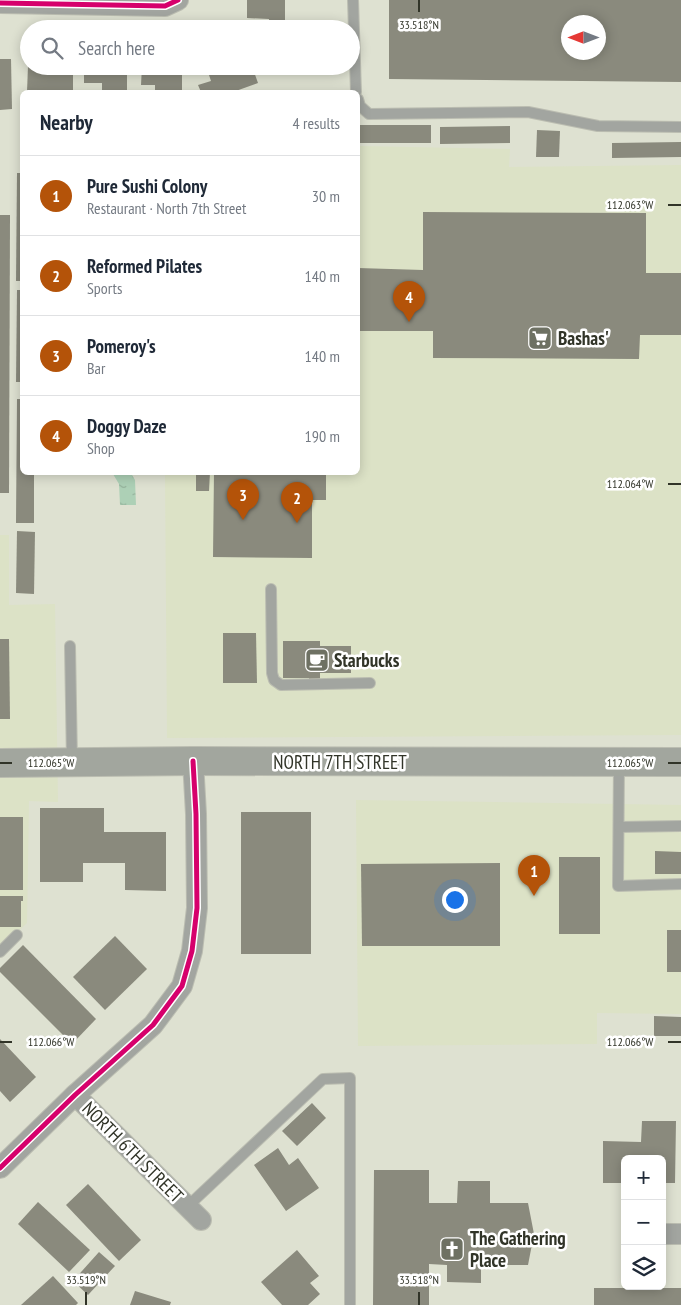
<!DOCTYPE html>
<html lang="en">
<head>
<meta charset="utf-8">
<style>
  body { margin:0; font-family:"PT Sans Narrow",sans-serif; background:#f2f2f3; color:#1f2937 }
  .controls { position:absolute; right:15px; bottom:15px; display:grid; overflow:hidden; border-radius:8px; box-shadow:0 2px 12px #0003 }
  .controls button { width:45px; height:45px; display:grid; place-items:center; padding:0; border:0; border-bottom:1px solid #e0e1e3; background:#fff; color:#1f2937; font:25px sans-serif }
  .compass { position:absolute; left:561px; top:15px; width:45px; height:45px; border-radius:50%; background:#fff; box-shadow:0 2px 12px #0003; rotate:270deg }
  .you { position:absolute; left:454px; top:899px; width:18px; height:18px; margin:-12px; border:4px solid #fff; border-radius:50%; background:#1a73e8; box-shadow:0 0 0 8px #1a73e833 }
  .badge { display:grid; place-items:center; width:32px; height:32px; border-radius:50%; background:#b45309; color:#fff; font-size:16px; font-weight:700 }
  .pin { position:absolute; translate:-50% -41px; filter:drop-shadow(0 1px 2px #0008) }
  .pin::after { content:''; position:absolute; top:26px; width:18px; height:15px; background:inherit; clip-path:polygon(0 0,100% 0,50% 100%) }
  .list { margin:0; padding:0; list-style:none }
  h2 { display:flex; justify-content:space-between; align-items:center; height:65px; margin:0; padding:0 20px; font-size:21px }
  h2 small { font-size:16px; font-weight:400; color:#747a83 }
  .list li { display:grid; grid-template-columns:32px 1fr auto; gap:15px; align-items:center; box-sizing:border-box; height:80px; padding:0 20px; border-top:1px solid #e0e1e3 }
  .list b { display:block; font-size:19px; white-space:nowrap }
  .list p { margin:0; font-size:16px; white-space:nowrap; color:#747a83 }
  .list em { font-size:16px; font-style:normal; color:#747a83 }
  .icon { flex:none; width:28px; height:28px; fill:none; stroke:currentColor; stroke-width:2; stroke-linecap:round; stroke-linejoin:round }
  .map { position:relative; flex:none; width:681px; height:1305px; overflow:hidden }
  .search { position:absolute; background:#fff; box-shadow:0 2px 12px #0003; left:20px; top:20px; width:340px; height:55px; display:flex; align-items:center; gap:12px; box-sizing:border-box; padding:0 18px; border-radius:28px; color:#747a83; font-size:19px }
  .panel { position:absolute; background:#fff; box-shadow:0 2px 12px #0003; left:20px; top:90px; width:340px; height:385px; border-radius:8px }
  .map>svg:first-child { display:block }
  .built { fill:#dce2c6 }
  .water { fill:url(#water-ripples) }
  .building { fill:#8a8a7d; fill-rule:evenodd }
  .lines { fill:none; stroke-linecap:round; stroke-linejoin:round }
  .lane-casing { stroke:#bbbdb1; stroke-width:12 }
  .street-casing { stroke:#bbbdb1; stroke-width:22 }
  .primary-casing { stroke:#bbbdb1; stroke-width:30 }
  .lane { stroke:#a2a5a0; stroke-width:10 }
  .street { stroke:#a2a5a0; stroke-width:20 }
  .primary { stroke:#a2a69e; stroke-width:28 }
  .cycleway-casing { stroke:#fff; stroke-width:8 }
  .cycleway { stroke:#d6006c; stroke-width:5 }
  .ticks { fill:none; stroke:#313428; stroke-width:2 }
  .labels { text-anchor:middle; stroke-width:5; stroke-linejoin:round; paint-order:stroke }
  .poi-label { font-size:19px; font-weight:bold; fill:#313428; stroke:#fff; text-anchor:start }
  .street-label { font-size:19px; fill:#313428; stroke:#fff }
  .ticks-label { font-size:12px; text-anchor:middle; fill:#313428; stroke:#fff; stroke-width:5; stroke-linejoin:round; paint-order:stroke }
</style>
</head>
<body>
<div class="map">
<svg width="681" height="1305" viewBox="0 0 681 1305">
  <defs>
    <pattern id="water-ripples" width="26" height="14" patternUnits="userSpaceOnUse" patternTransform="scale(1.25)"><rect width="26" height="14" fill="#add0b6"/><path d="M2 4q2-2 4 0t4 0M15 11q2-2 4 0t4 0" fill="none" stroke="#95b39c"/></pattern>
  </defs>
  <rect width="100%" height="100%" fill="#dee1d1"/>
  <g class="built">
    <path d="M358,146L510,149L509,167L681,165V735L167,738L165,473L358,472Z"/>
    <path d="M0,535H9V605L55,604L58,802L29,801L27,923L0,948Z"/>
    <path d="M356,800L681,805V1014L597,1013V1044L358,1046Z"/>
  </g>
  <path class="water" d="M115,473H131L135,480L136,505H120L119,484L113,474Z"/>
  <g class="building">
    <path d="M247,0H285V29H269V19L247,18Z"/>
    <path d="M389,0H681V82L389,79ZM568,22H598V52H568Z"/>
    <path d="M0,59H11L12,109L0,110Z"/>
    <path d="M28,66H73V92H27Z"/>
    <path d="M84,66H127V92H102V83H84Z"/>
    <path d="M142,66H182V92H155V85H141Z"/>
    <path d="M206,66H252L258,83L233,92H201L198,85L211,81Z"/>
    <rect x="358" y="125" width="73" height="18"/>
    <path d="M510,126V143L440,144V127Z"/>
    <path d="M537,130L560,131L559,157H536Z"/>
    <path d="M681,142V157L612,158V143Z"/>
    <path d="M17,173H22V281H16Z"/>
    <path d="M423,212L646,213V273H681V335H640L639,359L433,358V331H358V268L423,270Z"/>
    <path d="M0,215H10L9,493H0Z"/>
    <path d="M17,290H22V382H16Z"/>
    <path d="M17,399H22V472H34V523H16Z"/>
    <path d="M196,472H210L209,491H196Z"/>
    <path d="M214,472H326V500H312V558L213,557Z"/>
    <path d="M17,531L35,532L34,594L16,593Z"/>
    <path d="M223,633H256L257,683H223Z"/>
    <path d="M0,639H9L10,719H0Z"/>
    <path d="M283,641H320V646H351V673H320V681H309V678H283Z"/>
    <path d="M40,808H104V832H166V891L125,890V863H83V882H40Z"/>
    <rect x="241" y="812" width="70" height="142"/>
    <rect x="0" y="817" width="23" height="73"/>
    <path d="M655,851L681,852V874H655Z"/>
    <rect x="559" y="857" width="41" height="77"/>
    <path d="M500,863V946H362L361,864Z"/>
    <path d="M0,896H23V901H21V927H0Z"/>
    <rect x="667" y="930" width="14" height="42"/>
    <path d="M115,936L147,969L105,1010L73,977Z"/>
    <path d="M23,945L96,1019L72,1044L0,972V968Z"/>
    <path d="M654,1016L681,1017V1036H654Z"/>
    <path d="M0,1039L36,1077L10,1102L0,1091Z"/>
    <path d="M312,1103L326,1118L297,1146L282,1131Z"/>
    <path d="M642,1121H676L675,1183H662V1159H625V1183H603V1141L641,1142Z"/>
    <path d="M278,1148L289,1165L298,1158L319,1188L286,1211L254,1165Z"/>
    <path d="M374,1170H429V1203H457L458,1181H490V1203H528L534,1234L528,1265H481V1283L447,1282V1265L429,1264V1305H373Z"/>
    <path d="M88,1184L141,1240L119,1261L66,1205Z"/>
    <path d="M38,1202L90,1250L69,1272L18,1224Z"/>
    <path d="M297,1250L319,1276L310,1283L320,1294L308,1305H282L261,1282Z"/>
    <path d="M99,1252L115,1266L88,1295L73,1281Z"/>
    <path d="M53,1276L78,1303L76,1305H21Z"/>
    <rect x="594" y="1288" width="87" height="17"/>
    <path d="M135,1291L171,1302L170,1305H130Z"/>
  </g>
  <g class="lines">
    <g class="lane-casing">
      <g id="lane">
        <path d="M353,0L356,92"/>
        <path d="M358,99L360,106L369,114L528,112L598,126L681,127"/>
        <path d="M271,589L272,673L274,680L281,685L370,683"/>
        <path d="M70,646L72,762"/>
        <path d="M619,763L618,886L681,884"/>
        <path d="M619,827L681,826"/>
        <path d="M0,952L17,935"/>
        <path d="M188,1206L323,1079L350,1078V1305"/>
      </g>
    </g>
    <g class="street-casing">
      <g id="street">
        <path d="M0,3L165,6L178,0"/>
        <path d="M75,1095L201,1220"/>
        <path d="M0,1168L75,1095L153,1025L182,986L192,951L197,908L196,814L193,761"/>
        <path d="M662,1234H681"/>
      </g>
    </g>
    <g class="primary-casing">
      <path id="primary" d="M0,763L193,761L681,762"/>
    </g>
    <use href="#lane" class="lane"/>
    <use href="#street" class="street"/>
    <use href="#primary" class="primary"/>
    <g class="cycleway-casing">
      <g id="cycleway">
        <path d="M0,3L165,6L178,0"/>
        <path d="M0,1168L75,1095L153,1025L182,986L192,951L197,908L196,814L193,761"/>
      </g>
    </g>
    <use href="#cycleway" class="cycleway"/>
  </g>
  <path class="ticks" d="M419,0V12M668,205H681M668,484H681M0,763H12M668,763H681M0,1042H12M668,1042H681M86,1292V1305M419,1292V1305"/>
  <defs>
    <g id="supermarket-square" transform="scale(1.25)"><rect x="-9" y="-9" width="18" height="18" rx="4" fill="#6e7163" stroke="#fff"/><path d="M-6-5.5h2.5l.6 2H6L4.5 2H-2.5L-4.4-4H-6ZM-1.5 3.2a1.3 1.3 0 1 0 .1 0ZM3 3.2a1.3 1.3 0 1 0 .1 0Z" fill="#fff"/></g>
    <g id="cafe-square" transform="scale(1.25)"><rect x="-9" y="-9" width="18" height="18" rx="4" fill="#6e7163" stroke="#fff"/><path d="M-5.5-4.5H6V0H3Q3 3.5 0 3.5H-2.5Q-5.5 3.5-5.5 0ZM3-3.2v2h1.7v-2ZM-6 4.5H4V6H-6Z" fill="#fff"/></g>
    <g id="church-square" transform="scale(1.25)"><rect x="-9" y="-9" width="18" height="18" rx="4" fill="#6e7163" stroke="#fff"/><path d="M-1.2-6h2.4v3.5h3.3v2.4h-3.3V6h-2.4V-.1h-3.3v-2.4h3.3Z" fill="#fff"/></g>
  </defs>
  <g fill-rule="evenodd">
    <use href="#supermarket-square" x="540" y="338"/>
    <use href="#cafe-square" x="317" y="660"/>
    <use href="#church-square" x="452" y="1249"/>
  </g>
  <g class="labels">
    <g class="poi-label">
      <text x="558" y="345">Bashas'</text>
      <text x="334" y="667">Starbucks</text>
      <text x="470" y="1245">The Gathering<tspan x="470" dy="22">Place</tspan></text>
    </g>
    <g class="street-label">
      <text x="340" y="769">NORTH 7TH STREET</text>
      <text transform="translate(133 1152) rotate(45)" y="7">NORTH 6TH STREET</text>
    </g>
  </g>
  <g class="ticks-label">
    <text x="419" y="29">33.518°N</text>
    <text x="630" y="209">112.063°W</text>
    <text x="630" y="488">112.064°W</text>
    <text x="51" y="767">112.065°W</text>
    <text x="630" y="767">112.065°W</text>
    <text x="51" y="1046">112.066°W</text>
    <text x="630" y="1046">112.066°W</text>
    <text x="86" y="1284">33.519°N</text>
    <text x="419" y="1284">33.518°N</text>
  </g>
</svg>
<div class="controls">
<button>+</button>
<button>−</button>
<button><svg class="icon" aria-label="layers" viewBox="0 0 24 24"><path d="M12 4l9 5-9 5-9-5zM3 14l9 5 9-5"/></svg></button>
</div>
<svg class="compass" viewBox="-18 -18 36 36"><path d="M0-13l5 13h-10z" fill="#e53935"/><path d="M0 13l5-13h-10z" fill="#747a83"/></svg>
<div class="you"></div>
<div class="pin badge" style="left:534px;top:896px">1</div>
<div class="pin badge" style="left:297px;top:523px">2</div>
<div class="pin badge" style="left:243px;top:520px">3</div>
<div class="pin badge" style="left:409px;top:322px">4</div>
<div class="search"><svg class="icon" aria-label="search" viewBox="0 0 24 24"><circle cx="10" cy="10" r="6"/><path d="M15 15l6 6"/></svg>Search here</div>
<section class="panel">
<h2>Nearby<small>4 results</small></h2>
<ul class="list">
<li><span class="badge">1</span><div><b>Pure Sushi Colony</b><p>Restaurant · North 7th Street</p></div><em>30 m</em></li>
<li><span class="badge">2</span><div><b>Reformed Pilates</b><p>Sports</p></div><em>140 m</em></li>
<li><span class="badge">3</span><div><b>Pomeroy's</b><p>Bar</p></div><em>140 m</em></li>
<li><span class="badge">4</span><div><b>Doggy Daze</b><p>Shop</p></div><em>190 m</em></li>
</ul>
</section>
</div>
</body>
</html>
